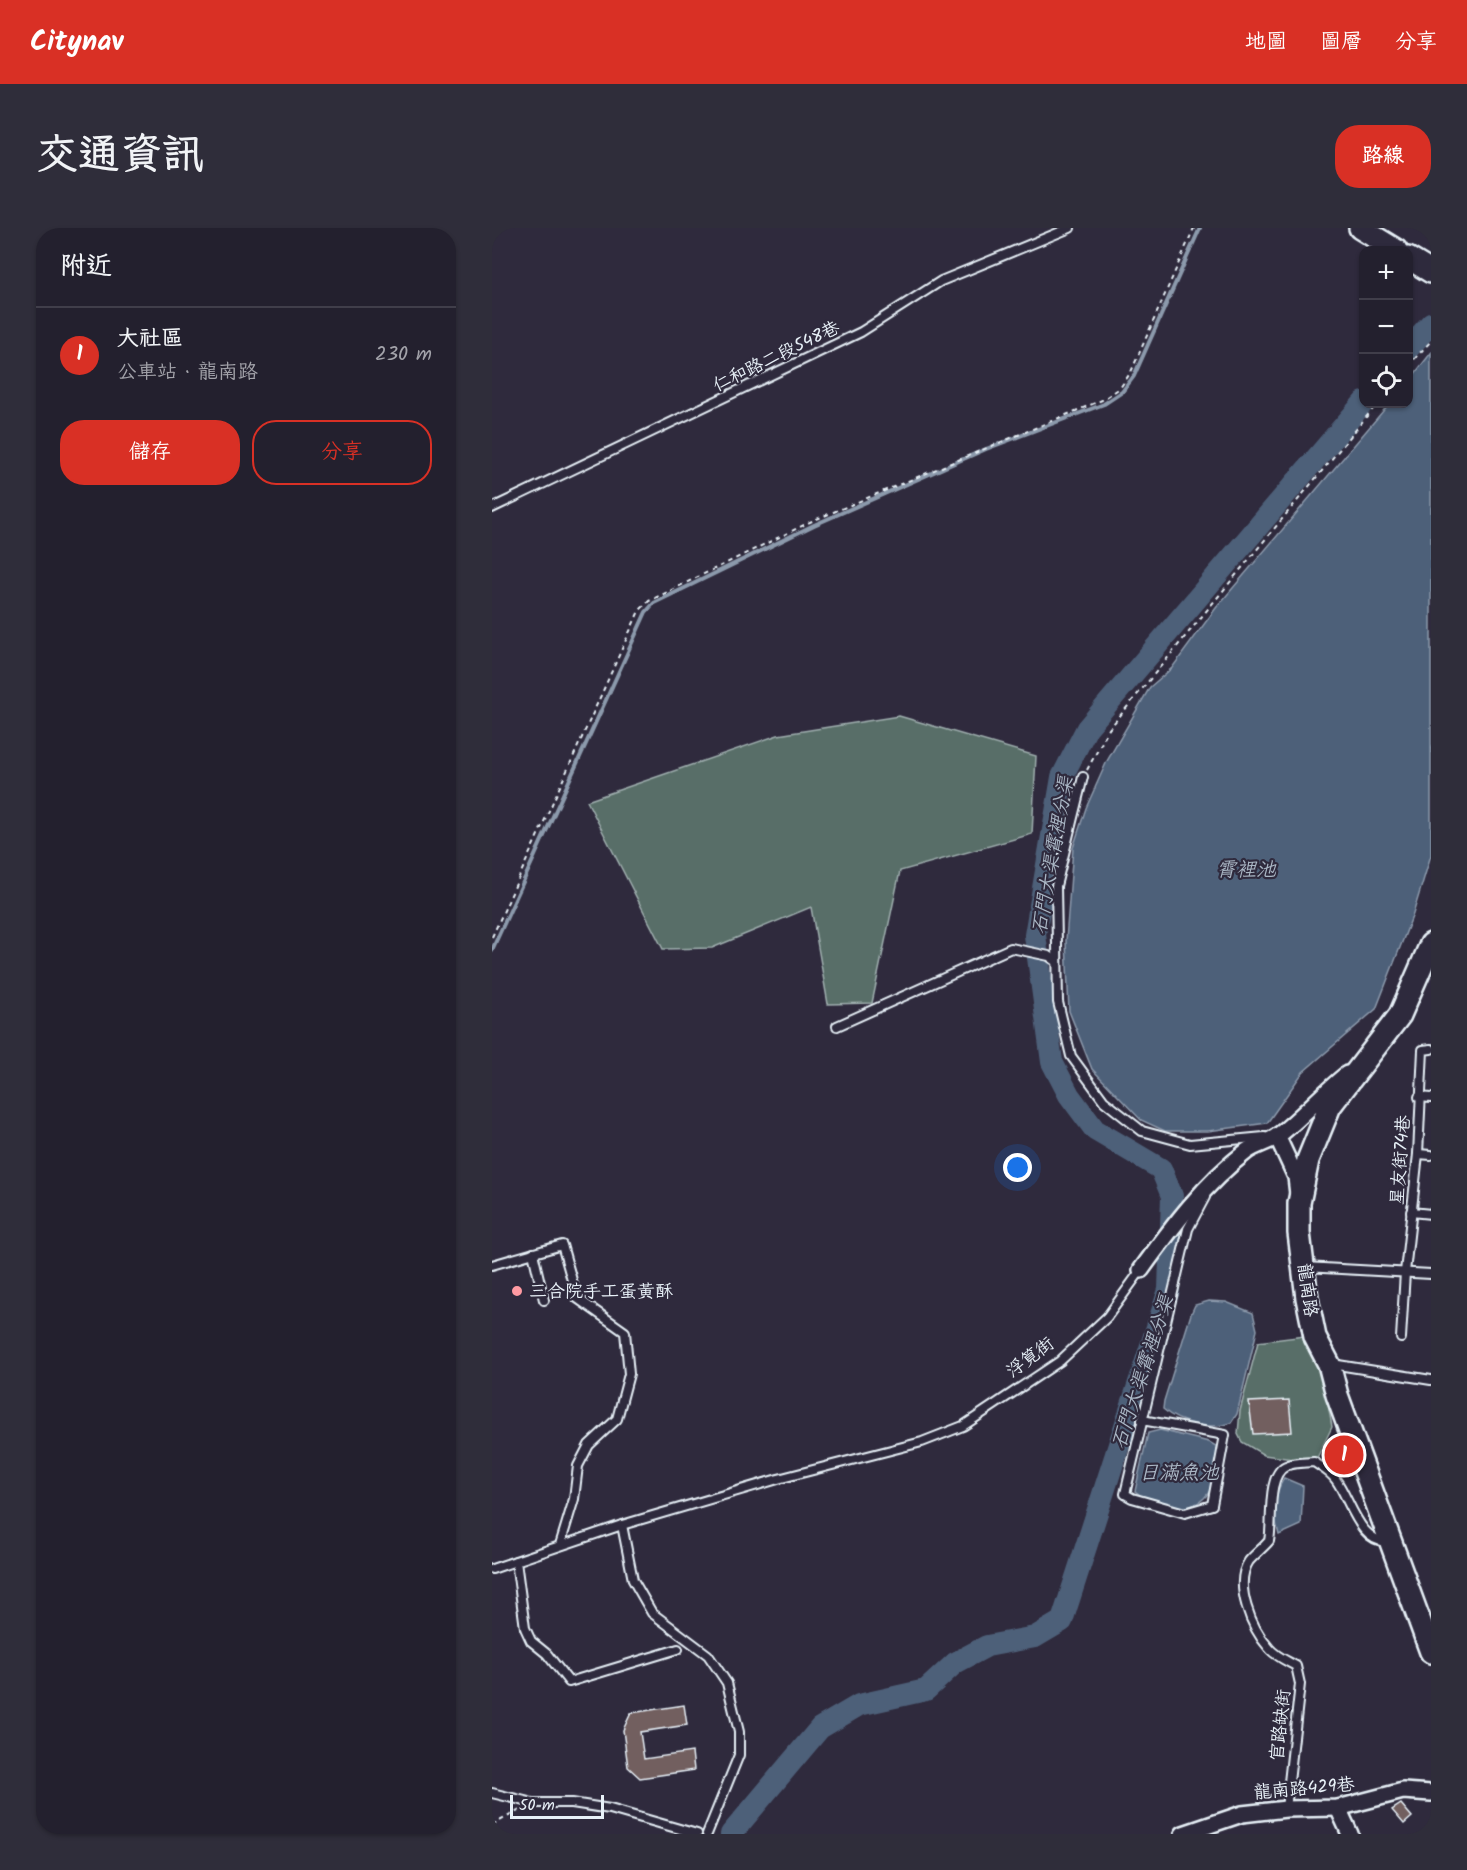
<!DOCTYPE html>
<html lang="zh-TW">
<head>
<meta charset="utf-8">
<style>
  body { margin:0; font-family:Kalam,"LXGW WenKai TC",sans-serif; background:#2f2d3a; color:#f1f3f6 }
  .controls { position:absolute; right:18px; top:18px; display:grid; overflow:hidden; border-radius:12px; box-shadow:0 2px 4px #0004 }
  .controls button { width:54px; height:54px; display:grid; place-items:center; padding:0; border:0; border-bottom:2px solid #403e4a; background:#23202e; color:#f1f3f6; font:30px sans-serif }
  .scale { position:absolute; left:18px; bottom:15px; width:94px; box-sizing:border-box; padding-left:6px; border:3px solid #e8f1f8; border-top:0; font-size:16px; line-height:21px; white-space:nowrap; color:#e8f1f8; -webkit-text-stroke:4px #2f2a3d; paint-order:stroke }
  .you { position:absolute; left:526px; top:940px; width:21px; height:21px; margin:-15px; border:4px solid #fff; border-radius:50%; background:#1a73e8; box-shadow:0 0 0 9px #1a73e833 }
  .badge { display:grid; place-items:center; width:39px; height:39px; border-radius:50%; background:#d93025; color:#fff; font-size:20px; font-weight:700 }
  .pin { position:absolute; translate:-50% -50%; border:3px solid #fff; box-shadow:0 2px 6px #0006 }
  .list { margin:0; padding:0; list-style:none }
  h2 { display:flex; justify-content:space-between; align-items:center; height:78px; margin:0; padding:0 24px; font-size:26px }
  h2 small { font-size:20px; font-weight:400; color:#a3a3aa }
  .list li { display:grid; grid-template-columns:39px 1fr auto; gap:18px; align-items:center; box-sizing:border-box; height:96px; padding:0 24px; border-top:2px solid #403e4a }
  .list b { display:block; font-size:22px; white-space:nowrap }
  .list p { margin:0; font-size:20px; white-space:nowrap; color:#a3a3aa }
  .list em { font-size:20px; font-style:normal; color:#a3a3aa }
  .actions { display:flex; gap:12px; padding:18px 24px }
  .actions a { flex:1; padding:14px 0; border:2px solid #d93025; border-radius:24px; text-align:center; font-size:21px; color:#d93025 }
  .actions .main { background:#d93025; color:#fff }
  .icon { flex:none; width:33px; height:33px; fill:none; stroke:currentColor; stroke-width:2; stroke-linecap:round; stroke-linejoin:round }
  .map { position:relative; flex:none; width:939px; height:1606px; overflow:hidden; border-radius:24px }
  header { display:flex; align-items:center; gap:36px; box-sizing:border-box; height:84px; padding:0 30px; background:#d93025; color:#fff }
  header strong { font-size:28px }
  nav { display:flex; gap:33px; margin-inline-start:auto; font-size:21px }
  .intro { display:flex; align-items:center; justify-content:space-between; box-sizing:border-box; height:144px; padding:0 36px }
  h1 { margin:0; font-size:42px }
  .button { padding:15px 27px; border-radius:24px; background:#d93025; color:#fff; font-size:21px; font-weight:700 }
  main { display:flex; gap:36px; padding:0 36px }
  aside { flex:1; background:#23202e; border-radius:24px; box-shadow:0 2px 4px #0004 }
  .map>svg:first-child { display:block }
  .green { fill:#596e67; stroke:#a0b0b0; stroke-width:1.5 }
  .water { fill:#4e6079; stroke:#8c9aac; stroke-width:1.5 }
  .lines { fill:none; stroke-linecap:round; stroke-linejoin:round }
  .stream { stroke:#8c9aac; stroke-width:4 }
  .river { stroke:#4e6079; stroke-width:22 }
  .building { fill:#725e5f; stroke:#e8f1f8; stroke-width:1.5 }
  .lane-casing { stroke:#e8f1f8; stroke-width:12 }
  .street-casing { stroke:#e8f1f8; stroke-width:20 }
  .secondary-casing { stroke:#e8f1f8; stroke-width:26 }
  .path { stroke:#e8f1f8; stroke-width:2; stroke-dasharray:4.5 4.5; stroke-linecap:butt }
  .lane { stroke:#2f2a3d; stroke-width:8 }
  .street { stroke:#2f2a3d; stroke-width:15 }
  .secondary { stroke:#2f2a3d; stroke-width:21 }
  .poi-dot { fill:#ff9aa2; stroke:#2f2a3d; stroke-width:2 }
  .labels { text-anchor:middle; stroke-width:4.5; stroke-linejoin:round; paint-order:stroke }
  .street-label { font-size:18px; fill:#e8f1f8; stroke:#2f2a3d }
  .poi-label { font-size:18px; fill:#e8f1f8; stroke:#2f2a3d; text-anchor:start }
  .water-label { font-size:20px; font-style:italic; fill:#aab7c5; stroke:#2f2a3d }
</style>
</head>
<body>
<header>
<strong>Citynav</strong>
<nav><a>地圖</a><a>圖層</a><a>分享</a></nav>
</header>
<div class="intro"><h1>交通資訊</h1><a class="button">路線</a></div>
<main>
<aside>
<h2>附近<small></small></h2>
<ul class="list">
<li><span class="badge">1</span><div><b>大社區</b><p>公車站 · 龍南路</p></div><em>230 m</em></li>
</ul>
<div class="actions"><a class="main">儲存</a><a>分享</a></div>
</aside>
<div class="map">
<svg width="939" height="1606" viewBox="0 0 939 1606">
  <rect width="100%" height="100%" fill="#2f2a3d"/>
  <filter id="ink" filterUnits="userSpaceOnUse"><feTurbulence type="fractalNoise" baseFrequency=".0167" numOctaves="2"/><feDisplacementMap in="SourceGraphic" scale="12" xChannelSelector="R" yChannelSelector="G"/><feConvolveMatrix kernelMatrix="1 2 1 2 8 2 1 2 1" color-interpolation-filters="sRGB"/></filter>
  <g filter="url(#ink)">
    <g class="green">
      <path d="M407,488L544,528L540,606L408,643L380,775L336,776L319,679L220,720L171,721L95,573L286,507Z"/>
      <path d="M813,1108L830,1140L840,1199L823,1234L772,1227L750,1214L746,1206L748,1183L766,1114Z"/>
    </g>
    <g class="water">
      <path d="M939,125V627L921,686L884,781L811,844L775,895L716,903H673L649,892L600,841L577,783L574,713L581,620L594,580L615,533L658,459L680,440L724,380L897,176H916L917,153Z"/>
      <path d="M717,1073L734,1074L761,1085L765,1102L745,1186L739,1195C720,1202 687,1196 671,1181L672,1173L699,1086L703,1077Z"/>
      <path d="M668,1202L717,1214L724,1218C728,1228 726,1236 724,1246C716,1289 671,1287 643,1263L656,1205Z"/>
      <path d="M792,1250L811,1258L809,1297L787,1307C781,1286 780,1270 792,1250Z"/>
    </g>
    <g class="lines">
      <path class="stream" d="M0,722L154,384L162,375L322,297L494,221L612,176L630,164L642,148L708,0"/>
      <g class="river">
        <path d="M916,121L939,95"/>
        <path d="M239,1606L328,1500L367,1477L434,1462L463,1435L495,1418L543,1409L570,1393L677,1062L680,968L669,941L603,902L577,867L560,834L543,707L570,549L595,500L872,174"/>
      </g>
    </g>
    <g class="building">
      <path d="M797,1172L800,1204L761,1206L757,1174Z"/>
      <path d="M192,1477L195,1497L148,1504L152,1531L200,1524L202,1542L148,1550L136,1539L131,1502L139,1485Z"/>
      <path d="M909,1576L920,1589L912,1596L900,1582Z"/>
    </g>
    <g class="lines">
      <g class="lane-casing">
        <g id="lane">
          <path d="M0,280L369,104L449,53L578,0"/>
          <path d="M591,549L564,658L566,774L579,828L612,873L650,903L698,916L772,909"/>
          <path d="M345,798L519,720L557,728L564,733"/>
          <path d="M927,869L939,870"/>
          <path d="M926,926L939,927"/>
          <path d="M919,984L939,986"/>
          <path d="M41,1025L52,1072"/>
          <path d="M0,1037L70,1017L85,1070L133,1104L137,1146L125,1191L97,1217L86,1238L82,1271L68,1317"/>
          <path d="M813,1039L939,1046"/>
          <path d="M909,1110L913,1044L926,926L931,822L939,821"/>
          <path d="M840,1136L939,1152"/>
          <path d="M650,1192L733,1207L720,1277L693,1285L640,1270L633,1266L696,1001L713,969"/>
          <path d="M130,1297L141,1352L160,1385L216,1427L235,1455L247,1504V1527L215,1606"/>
          <path d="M24,1333L33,1400L39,1413L55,1426L77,1454L186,1421"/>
          <path d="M0,1341L130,1297L286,1251L430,1214L471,1198L568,1133L615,1089L649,1042"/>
          <path d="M0,1565L41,1575H80L118,1581L205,1606"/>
          <path d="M794,1581L808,1456L804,1438C795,1433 783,1428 777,1420C760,1401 741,1357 757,1333C763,1326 771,1320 777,1313C781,1294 774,1247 794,1238C802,1234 813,1235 822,1234C829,1239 839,1244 844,1252C858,1271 868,1317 897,1313"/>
        </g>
      </g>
      <g class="street-casing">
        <g id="street">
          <path d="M785,908L804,949L806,966"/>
          <path d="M649,1042C680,999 712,956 755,923C765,916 778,914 787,907C811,888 831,865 855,846"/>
          <path d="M846,1580L858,1606"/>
          <path d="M691,1606L750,1586L794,1581L846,1580L911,1563L939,1565"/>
        </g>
      </g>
      <g class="secondary-casing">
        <g id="secondary">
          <path d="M868,0L904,22"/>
          <path d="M916,30L939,44"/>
          <path d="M939,716L908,787L838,878L816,932L807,975V1005L815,1070L823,1109L837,1136L845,1167L939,1424"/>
        </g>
      </g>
      <g class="path">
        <path d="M916,138L939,113"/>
        <path d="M595,542L617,501L885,176"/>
        <path d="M0,709L147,383L157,373L320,293L610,172L628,160L639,144L702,0"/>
        <path d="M0,1597L28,1582"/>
      </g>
      <use href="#lane" class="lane"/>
      <use href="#street" class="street"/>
      <use href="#secondary" class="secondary"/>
    </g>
  </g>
  <circle class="poi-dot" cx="25" cy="1063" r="6"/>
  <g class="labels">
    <g class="street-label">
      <text transform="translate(284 128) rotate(-26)" y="6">仁和路二段548巷</text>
      <text transform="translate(908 932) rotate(-86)" y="6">星友街74巷</text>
      <text transform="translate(816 1062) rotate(82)" y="6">龍南路</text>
      <text transform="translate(538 1129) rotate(-37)" y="6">浮筧街</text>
      <text transform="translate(788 1497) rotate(-84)" y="6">官路缺街</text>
      <text transform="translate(812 1560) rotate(-5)" y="6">龍南路429巷</text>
    </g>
    <g class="poi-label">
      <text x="37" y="1069">三合院手工蛋黃酥</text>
    </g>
    <g class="water-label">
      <text transform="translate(560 627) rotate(-80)" y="7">石門大渠霄裡分渠</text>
      <text x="754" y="648">霄裡池</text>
      <text transform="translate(650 1144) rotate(-72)" y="7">石門大渠霄裡分渠</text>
      <text x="687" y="1251">日滿魚池</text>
    </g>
  </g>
</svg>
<div class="controls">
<button>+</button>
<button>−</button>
<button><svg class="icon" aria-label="locate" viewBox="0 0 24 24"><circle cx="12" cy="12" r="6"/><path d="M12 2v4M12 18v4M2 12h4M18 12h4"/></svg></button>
</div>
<div class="scale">50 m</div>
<div class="you"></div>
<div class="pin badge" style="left:852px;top:1227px">1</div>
</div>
</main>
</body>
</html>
